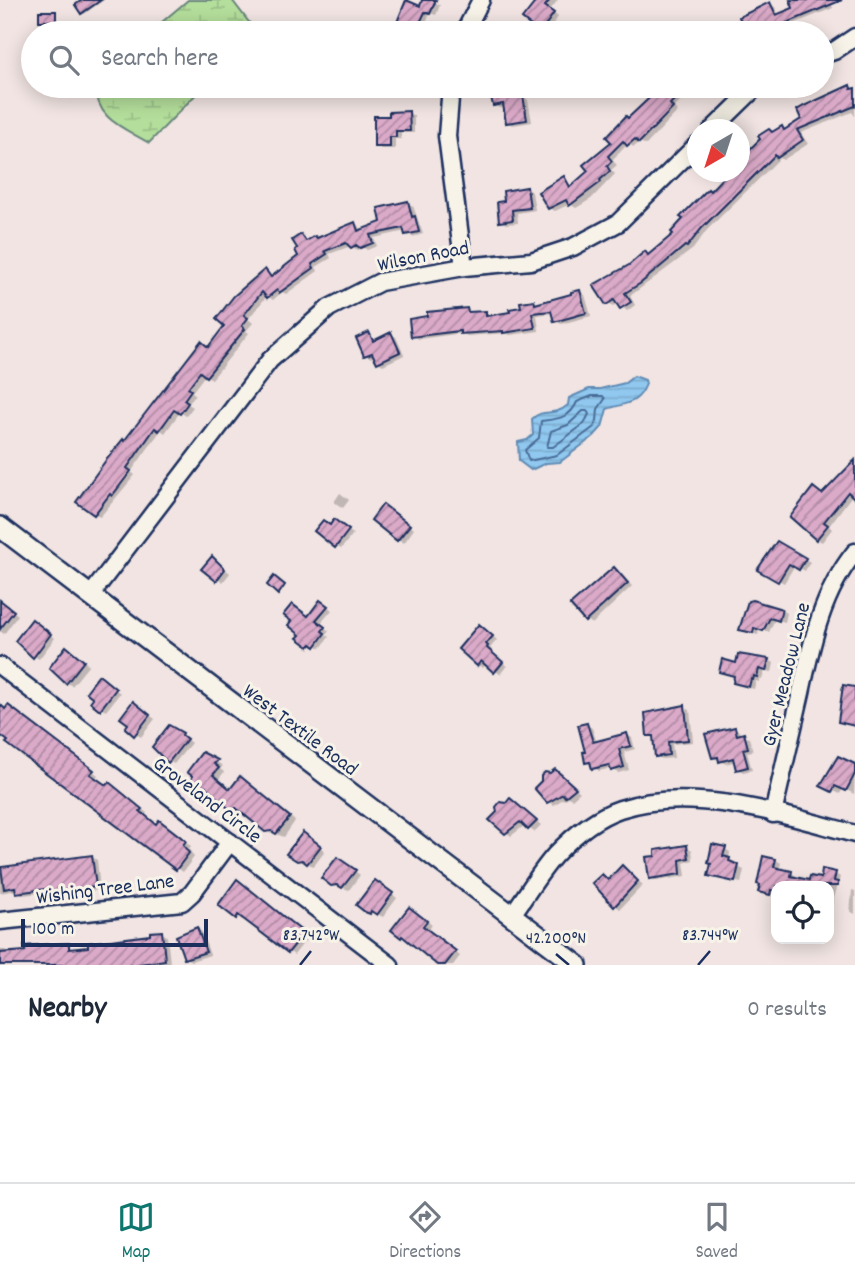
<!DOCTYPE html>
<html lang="en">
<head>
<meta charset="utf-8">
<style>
  body { margin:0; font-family:Dekko,sans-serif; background:#f6f6f7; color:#1f2937 }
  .controls { position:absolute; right:21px; bottom:21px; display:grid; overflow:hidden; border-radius:14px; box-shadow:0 4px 18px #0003 }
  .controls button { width:63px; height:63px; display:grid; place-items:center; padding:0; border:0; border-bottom:2px solid #e0e1e3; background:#fff; color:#1f2937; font:35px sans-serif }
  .compass { position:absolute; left:687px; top:119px; width:63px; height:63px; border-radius:50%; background:#fff; box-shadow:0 4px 18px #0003; rotate:219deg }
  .scale { position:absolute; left:21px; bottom:18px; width:187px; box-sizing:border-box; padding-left:7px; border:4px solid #1b2f5e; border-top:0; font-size:19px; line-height:24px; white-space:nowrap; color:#1b2f5e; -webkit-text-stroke:5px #f7f3e8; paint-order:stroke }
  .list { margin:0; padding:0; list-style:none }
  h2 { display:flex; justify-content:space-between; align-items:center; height:91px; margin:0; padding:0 28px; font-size:30px }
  h2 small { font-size:23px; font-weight:400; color:#747a83 }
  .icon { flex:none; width:38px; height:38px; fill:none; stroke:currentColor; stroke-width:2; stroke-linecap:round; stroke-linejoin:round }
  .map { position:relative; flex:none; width:855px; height:965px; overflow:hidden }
  .search { position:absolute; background:#fff; box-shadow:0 4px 18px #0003; left:21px; right:21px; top:21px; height:77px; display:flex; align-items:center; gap:18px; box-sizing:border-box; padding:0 24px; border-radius:38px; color:#747a83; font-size:26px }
  .sheet { height:217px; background:#fff }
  nav { display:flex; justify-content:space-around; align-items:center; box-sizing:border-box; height:98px; border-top:2px solid #e0e1e3; background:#fff; font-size:19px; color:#747a83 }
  nav a { display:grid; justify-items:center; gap:4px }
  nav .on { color:#0f766e }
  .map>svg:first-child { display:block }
  .wetland { fill:url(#wetland-marsh); stroke:#68867c; stroke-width:2 }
  .water { fill:url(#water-rules); stroke:#618bb5; stroke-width:2 }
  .shadow { fill:#0003 }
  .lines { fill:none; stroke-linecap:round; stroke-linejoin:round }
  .shore { stroke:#4a6c98; stroke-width:2 }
  .building { fill:url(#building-hatch); stroke:#1b2f5e; stroke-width:2 }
  .minor-casing { stroke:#1b2f5e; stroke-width:21 }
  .major-casing { stroke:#1b2f5e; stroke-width:24 }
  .minor { stroke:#f7f3e8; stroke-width:16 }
  .major { stroke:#f7f3e8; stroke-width:19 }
  .ticks { fill:none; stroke:#1b2f5e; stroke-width:2.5 }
  .labels { text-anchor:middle; stroke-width:6; stroke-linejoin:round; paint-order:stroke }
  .street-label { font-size:21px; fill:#1b2f5e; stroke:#f7f3e8 }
  .ticks-label { font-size:18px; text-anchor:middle; fill:#1b2f5e; stroke:#f7f3e8; stroke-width:6; stroke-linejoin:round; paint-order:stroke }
</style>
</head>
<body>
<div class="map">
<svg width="855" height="965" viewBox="0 0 855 965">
  <defs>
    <pattern id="wetland-marsh" width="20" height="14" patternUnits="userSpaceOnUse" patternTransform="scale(1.75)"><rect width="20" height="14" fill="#b4de9b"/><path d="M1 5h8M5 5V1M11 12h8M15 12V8" fill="none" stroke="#9abf88"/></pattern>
    <pattern id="water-rules" width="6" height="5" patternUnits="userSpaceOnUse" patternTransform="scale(1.75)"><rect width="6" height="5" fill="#90c8ef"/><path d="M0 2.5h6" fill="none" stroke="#7caccf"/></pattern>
    <pattern id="building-hatch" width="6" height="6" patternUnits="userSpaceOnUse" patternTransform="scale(1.75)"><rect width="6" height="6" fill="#dbaac8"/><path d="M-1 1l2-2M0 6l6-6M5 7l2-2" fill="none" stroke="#b18ba6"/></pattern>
  </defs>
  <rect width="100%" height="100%" fill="#f1e4e2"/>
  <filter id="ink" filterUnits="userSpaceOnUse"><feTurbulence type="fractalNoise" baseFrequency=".0143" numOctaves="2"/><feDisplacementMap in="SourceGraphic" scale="14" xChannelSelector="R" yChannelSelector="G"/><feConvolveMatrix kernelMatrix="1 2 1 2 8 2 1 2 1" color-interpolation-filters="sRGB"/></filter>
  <g filter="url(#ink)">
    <g class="wetland">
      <path d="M188,0H232L251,25L248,33H149Z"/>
      <path d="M96,86H204L149,143C123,127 96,120 96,86Z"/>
    </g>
    <path class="water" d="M634,376L645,380L646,384C638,405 625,403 607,409L602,427L594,436L560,462L546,463L531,470L519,461L518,442L527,440L533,435L532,419C544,407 553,418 568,405L569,398L589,389H600L625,383Z"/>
    <g class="shadow">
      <path d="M85,0H104L84,14L82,13Z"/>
      <path d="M424,0L440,5L436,15L430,13L424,29L421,27L418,33L402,29L421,8Z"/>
      <path d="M534,0H558L550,10L558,17L547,33L541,31Z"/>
      <path d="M792,0H830L833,8L771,33H748L741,17L770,4L775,7L779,16L796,9Z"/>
      <path d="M665,86H696L674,108L678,111L646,145L640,142L634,147L628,144L612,160L617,165L611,170L615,174L591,199L576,208L570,204L555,211L549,208L564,178L573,187L591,172L629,120Z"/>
      <path d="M850,87L855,90V116L852,112L801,133L808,144L783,160L780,158L707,230L693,249L630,296L635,305L627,311L618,303L613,306L607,303L649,256L675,234L731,172H740V160L762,140L782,128L786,131Z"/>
      <path d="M510,91L515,94L516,97L523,96L528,100L532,122L513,125L507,122L505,107L500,108L494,105Z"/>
      <path d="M409,113L414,116V133H401V139H395V149H381L376,146L391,117Z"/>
      <path d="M527,189L532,192L535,210L517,213L518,223L506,224L501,221L506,203Z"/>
      <path d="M408,203L413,206L423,234L412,237L406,231L374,238L377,246L367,250L363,247L357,250L351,246L329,254L331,258L316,267L318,271L286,294L282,292L273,300L267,296L248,319L253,323L246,331L249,333L233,353L212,379L205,375L192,392L196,395L188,404L193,407L186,416L180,412L165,433L161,430L131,472L135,475L100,517L95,514L125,443L209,348L265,272L273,277L300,256L301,236L308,242L355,223L360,227L362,231L383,223Z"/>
      <path d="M580,291L585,295L591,316L561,324L556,321L554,313L537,315L539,331L510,335L506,333L467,336L463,333L419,339L413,336L467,310L473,314L485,312L491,317L523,309L533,301L539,305Z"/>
      <path d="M369,334L376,341L391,334L396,337L404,355L383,365L378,362L375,356L371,358L366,355Z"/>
      <path d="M851,461H855V496L853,494L829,526L832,529L822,542L817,539L823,495L849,468Z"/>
      <path d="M340,493L349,500L343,508L334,502Z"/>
      <path d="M389,510L414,529L404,543L373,520Z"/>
      <path d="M340,524L353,534L341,549L336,546L330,526Z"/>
      <path d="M778,543L810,562L805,571L795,565L784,583L760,569Z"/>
      <path d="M212,558L230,573L223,582L204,569Z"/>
      <path d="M614,569L632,586L592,624L572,606Z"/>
      <path d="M0,602L18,615L4,634L0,631Z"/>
      <path d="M749,603L782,610L787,613L785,622L775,619L769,632L759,629L758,635L747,632L741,629Z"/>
      <path d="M326,605L332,610L320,624L329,631L326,635L329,637L321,648L317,646L315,648L310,645L309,618Z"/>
      <path d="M38,625L55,638L39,659L34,656Z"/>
      <path d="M485,629L497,640L490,648L492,650L491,652L507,666L500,674L486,664L483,668L478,665Z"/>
      <path d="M71,652L89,665L72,686L59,677Z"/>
      <path d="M769,660L774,663L772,672L765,671L762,679L759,678V682L756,681L754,689L740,685L735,682L736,677L721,671L737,665Z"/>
      <path d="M104,681L120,693L106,711L101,708Z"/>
      <path d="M0,705L6,710L14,711L98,775L95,779L107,787H115L147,813L145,816L157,825L191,846L189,849L194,857L183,872L0,733Z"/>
      <path d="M139,707L155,719L141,737L127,728Z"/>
      <path d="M684,707L690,710L693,742L672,744L674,758L662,759L656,755L655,739L649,735Z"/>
      <path d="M587,725L592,728L597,743L627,735L632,738L635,749L624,752L629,770L618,773L612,768L599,771L587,761Z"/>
      <path d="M169,727L187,738L186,739L191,743L174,764L169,761Z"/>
      <path d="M735,728L740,732L741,736L749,738L753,751L747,752L752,770L743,772L738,769L736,761L726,764L713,757Z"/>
      <path d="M203,754L223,766L220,769L224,772L218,780L232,790L247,782L295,821L284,837L266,830L243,811L239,813L232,809L212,790L210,791L204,788Z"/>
      <path d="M855,766L854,794L843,788L840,794L822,785Z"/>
      <path d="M556,771L580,792L572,799L568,797L565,800L563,799L554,805L548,802L551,775Z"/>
      <path d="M516,804L541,825L534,832L525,825L511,836L506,832Z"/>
      <path d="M309,838L325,851L314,866L297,860Z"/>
      <path d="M687,847L692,850L693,860L684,863L686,876L656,881L651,878Z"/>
      <path d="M725,849L730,852L729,859L735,862L734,865L744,870L741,883L710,875Z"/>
      <path d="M92,857L97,860L100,890L55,894L50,892L23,895L17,890L0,893V869Z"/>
      <path d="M776,860L781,863L779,870L791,873L796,876V879L810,882L835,874L840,877L832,906L829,905V886H776L775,896L760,891Z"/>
      <path d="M343,862L360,875L349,890L332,884Z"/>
      <path d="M627,871L643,885L620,909L615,905L602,876L609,881Z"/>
      <path d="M381,885L397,898L383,917L358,904Z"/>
      <path d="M852,890L855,891V914L850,911Z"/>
      <path d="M220,904L287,920L308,937L294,955L244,917L242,920Z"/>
      <path d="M415,912L432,925L428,930L460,956L453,965H434L436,963L426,953Z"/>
      <path d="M197,929L202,932L210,955L191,961L186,958Z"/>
      <path d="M162,933L167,936L170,963L145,965H0V950H5L10,954L68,945L74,950L152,937Z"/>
    </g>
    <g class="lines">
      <g class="shore">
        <path d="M592,396H603L605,399L598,409L597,421L594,427L557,455L529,461L525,450L539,438L541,421C556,419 570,419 577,402Z"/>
        <path d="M583,411H587L589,414L584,424L553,447H547L551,431L568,425Z"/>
      </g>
    </g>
    <g class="building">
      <path d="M82,0H101L81,14L75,5Z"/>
      <path d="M406,0L420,6L422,0H436L430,14L425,12L418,27L415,26L412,33L395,27Z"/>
      <path d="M537,0H550L545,6L554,13L540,33L522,19Z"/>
      <path d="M790,0H842L763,33H746L739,17L770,2L776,15L793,8Z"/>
      <rect x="39" y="11" width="17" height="10"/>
      <path d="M850,85L851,89L855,88V106L797,130L803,140L777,158L775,155L702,228L687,247L685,246L641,283L625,293L631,302L620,309L614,300L606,305L593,285L629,265L645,251L648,255L673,234L671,232L683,219L680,217L708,189L710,191L728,172H739V163L744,158L743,156L760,139L758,136L769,129L772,132L782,126L784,130L801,119L797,110L804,106Z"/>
      <path d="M662,86H688L670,104L673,108L639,143L635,139L627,146L623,141L608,156L612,161L607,166L610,171L600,180L601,182L569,206L566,200L548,209L538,192L564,176L570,187L588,171L583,165L611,142L606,137L626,116L628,118Z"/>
      <path d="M510,89L512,96L523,95L527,120L506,123L503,104L493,106L490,92Z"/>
      <path d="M409,111L410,131H396V137H390V147H374V116H389V112Z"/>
      <path d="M527,187L530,208L512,210L513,220L499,222L497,202L504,201L503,191Z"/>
      <path d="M408,201L412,217L415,216L419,232L405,235L403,228L370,235L373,243L360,248L356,245L351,248L346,243L325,251L327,254L312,264L314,268L279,293L277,290L267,298L262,292L244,315L248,318L242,326L245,329L206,377L200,372L188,388L191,390L184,400L188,403L180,414L174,410L159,431L155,428L127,468L131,471L112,496L110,494L94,515L76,502L106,460L123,439L124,441L201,341L208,347L224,326L216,319L234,296L265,269L271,277L298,256L295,250L297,248L292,240L301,234L306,241L315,236L317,238L355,222L358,231L381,222L378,208Z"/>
      <path d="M580,290L586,313L554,322L551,311L532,313L535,328L503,333V331L460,334V331L411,337L409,319L427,316V312L467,308L468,312L486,311V316L510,312L509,309L521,307L520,302L534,300L535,304L571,294V292Z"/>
      <path d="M369,332L373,341L391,332L400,352L377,363L372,353L364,356L356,338Z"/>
      <path d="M855,460V499L848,492L824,522L828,525L816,540L790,517L813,487L822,494Z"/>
      <path d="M383,504L410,525L397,541L371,520Z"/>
      <path d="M334,519L349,530L335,548L314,531L323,520L330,525Z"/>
      <path d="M777,541L806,558L799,570L789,564L778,582L757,570Z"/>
      <path d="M212,556L225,569L216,581L201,569Z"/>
      <path d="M614,567L628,583L585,622L570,605Z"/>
      <path d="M274,576L285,585L278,595L267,585Z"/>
      <path d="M0,600L14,611L0,629Z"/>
      <path d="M320,600L328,606L316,620L325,627L322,631L325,633L315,647L311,644L309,647L297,638L300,635L288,625L291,621L283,615L292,604L308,616Z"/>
      <path d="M752,600L782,609L779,621L770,618L763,631L754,628L753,633L739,630L748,601Z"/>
      <path d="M32,619L51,634L33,658L15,641Z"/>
      <path d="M479,624L493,636L486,644L488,646L487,648L503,662L494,673L481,661L477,666L458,649Z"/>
      <path d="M66,646L84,661L66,684L49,668Z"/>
      <path d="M738,654L769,659L766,671L759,669L757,677L754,676L753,680L751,679L749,687L733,683L734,676L719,672L722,659L736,663Z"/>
      <path d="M99,675L116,689L100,710L90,702L93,698L86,692Z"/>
      <path d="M843,685L855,687V726L838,722Z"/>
      <path d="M133,701L150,715L134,736L125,728L128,724L120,718Z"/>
      <path d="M0,704L5,709L8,705L94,770L90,774L106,785L109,782L142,809L140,811L156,824L159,820L186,841L183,845L189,853L176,870L6,743L8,741L0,735Z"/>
      <path d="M685,705L688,740L668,742L669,755L655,757L653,736H647L645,713Z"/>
      <path d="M587,723L593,742L627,733L631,746L619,749L624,767L611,771L609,765L592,769L590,762L585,763L583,752H585L578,725Z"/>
      <path d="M169,725L183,733L182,735L187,739L168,763L152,747Z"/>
      <path d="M735,727L737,735L744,733L748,748L743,749L748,767L736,770L733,758L719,762L718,757L712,758L705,734Z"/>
      <path d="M202,752L218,760L214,764L219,768L213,775L230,789L240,776L290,817L276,834L271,831L265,832L236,808L231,811L205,786L203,789L192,781V776L187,772Z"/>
      <path d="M838,756L855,764V774L846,791L835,786L832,792L820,786Z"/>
      <path d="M555,769L576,788L565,797L563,794L547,803L534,788L541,781V776L545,772L550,773Z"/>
      <path d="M510,798L537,821L528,830L520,822L505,834L489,820L497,812L496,807L500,802L506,803Z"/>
      <path d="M303,832L321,846L307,864L302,860L297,861L286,854Z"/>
      <path d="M712,844L726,847L723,856L730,858L729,861L739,865L735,882L708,876L711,864L708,863Z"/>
      <path d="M687,845L689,858L680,860L681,874L649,879L646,857L655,856V850Z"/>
      <path d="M92,855L96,887L47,892V889L16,893L15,887L4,889L1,867Z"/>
      <path d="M763,856L776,859L774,867L792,871L791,876L809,880L810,876L821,878L822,869L836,872L834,881L838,882V886H776V891L771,890L770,895L758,892L760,885L757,884Z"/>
      <path d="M337,857L356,870L342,888L337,885L331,886L321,878Z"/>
      <path d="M622,865L638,881L614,907L592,883L602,874L608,880Z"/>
      <path d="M237,879L304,933L288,953L238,915L236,919L218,905Z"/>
      <path d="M375,880L393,893L377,915L371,911L370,914L365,912L356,905Z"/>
      <path d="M409,907L427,921L423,926L456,951L445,965H437L402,936L401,938L391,930Z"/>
      <path d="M197,927L206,952L184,959L176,936Z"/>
      <path d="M162,931L165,960L134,965H0V953L25,951L24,946L69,943V949L88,947V943L150,935V932Z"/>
    </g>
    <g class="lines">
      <g class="minor-casing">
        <g id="minor">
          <path d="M464,33L481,0"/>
          <path d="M822,55L834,51L855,37"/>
          <path d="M451,86L447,136L464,267"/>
          <path d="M712,130L757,86"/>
          <path d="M90,596L270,360L329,308L380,282L464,267L531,261L573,247L618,223L698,144"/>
          <path d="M0,666L390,965"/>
          <path d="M773,814C782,775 791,736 800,697C811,646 821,594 855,552"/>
          <path d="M511,916C526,896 539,873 555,855C572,837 596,817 620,809C691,785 785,815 855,834"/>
          <path d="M0,921L182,902L192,893L230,842"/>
        </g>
      </g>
      <g class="major-casing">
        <path id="major" d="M0,527L577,965"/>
      </g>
      <use href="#minor" class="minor"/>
      <use href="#major" class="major"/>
    </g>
  </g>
  <path class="ticks" d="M556,954L569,965M300,965L311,951M698,965L710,951"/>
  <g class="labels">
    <g class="street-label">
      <text transform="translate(423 255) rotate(-11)" y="7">Wilson Road</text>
      <text transform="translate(785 674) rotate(-76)" y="7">Gyer Meadow Lane</text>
      <text transform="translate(301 729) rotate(37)" y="7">West Textile Road</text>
      <text transform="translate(208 799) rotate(37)" y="7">Groveland Circle</text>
      <text transform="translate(105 888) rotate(-7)" y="7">Wishing Tree Lane</text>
    </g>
  </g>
  <g class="ticks-label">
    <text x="311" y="940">83.742°W</text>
    <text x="710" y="940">83.744°W</text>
    <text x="556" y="943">42.200°N</text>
  </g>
</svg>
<div class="controls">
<button><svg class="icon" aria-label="locate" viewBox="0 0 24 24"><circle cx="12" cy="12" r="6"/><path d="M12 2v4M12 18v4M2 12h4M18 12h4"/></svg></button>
</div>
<svg class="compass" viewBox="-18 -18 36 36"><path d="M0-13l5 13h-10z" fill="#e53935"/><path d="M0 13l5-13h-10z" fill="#747a83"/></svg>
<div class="scale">100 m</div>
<div class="search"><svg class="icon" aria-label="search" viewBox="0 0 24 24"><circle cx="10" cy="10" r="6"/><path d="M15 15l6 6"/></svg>Search here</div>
</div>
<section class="sheet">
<h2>Nearby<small>0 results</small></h2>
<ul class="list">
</ul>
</section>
<nav>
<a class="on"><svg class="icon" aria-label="map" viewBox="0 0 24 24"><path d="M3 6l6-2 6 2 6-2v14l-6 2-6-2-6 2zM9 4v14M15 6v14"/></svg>Map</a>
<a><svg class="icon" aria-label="directions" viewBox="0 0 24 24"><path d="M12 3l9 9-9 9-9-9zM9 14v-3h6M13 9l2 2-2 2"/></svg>Directions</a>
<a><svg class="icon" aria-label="saved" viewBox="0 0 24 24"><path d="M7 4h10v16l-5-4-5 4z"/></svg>Saved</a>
</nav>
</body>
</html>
